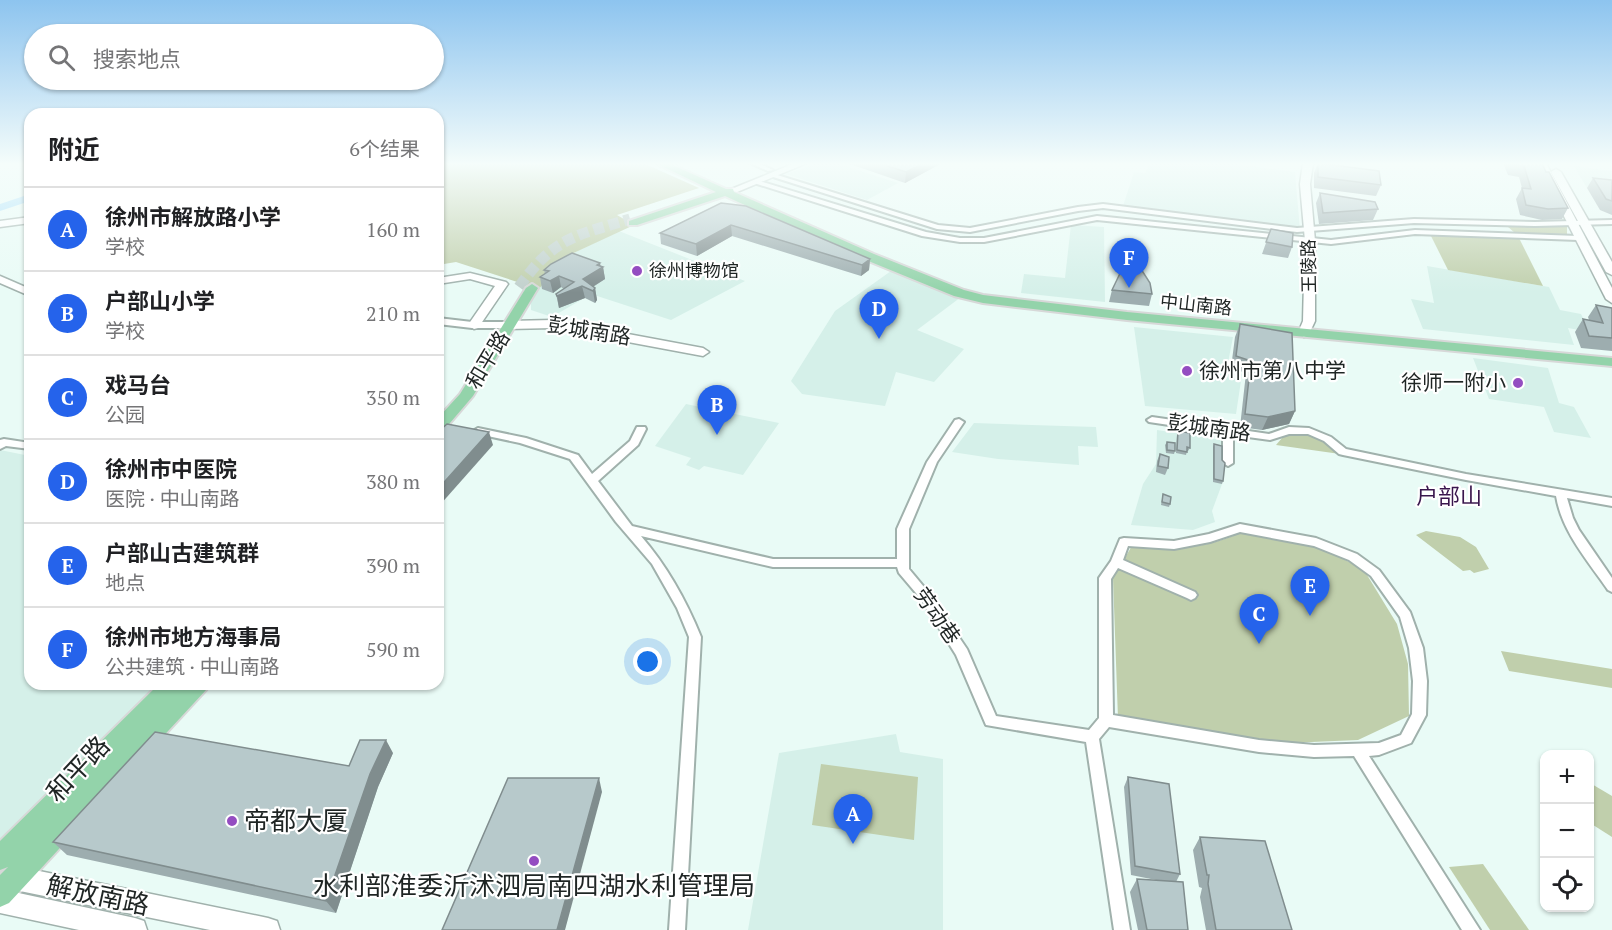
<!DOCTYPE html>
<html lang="zh">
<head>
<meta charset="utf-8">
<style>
  body { margin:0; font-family:"PT Serif","Noto Sans SC",serif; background:#f6f6f6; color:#202124 }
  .controls { position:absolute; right:18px; bottom:18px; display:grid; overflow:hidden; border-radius:12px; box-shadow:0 2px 4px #0004 }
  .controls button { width:54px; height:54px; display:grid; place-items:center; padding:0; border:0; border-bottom:2px solid #e0e0e0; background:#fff; color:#202124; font:30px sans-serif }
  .you { position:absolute; left:648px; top:662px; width:21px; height:21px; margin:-15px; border:4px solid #fff; border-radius:50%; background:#1a73e8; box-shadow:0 0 0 9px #1a73e833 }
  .badge { display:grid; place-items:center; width:39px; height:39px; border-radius:50%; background:#2563eb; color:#fff; font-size:20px; font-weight:700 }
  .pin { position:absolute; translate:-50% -50px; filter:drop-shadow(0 2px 3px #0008) }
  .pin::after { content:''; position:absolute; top:32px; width:21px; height:18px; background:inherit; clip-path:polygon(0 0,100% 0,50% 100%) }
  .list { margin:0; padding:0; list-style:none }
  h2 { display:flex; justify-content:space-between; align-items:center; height:78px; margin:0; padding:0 24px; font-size:26px }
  h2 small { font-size:20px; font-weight:400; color:#757577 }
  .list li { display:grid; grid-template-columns:39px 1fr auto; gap:18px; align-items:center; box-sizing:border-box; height:84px; padding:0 24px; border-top:2px solid #e0e0e0 }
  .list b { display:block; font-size:22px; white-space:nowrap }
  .list p { margin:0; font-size:20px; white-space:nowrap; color:#757577 }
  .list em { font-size:20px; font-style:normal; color:#757577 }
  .icon { flex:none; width:33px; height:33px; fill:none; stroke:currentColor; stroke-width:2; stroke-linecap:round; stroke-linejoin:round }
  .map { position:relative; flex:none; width:1612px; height:930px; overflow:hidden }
  .search { position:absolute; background:#fff; box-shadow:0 2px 4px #0004; left:24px; top:24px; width:420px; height:66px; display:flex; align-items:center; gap:15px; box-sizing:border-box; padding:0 21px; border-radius:33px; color:#757577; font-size:22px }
  .panel { position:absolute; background:#fff; box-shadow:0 2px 4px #0004; left:24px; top:108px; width:420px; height:582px; border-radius:18px }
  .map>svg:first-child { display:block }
  .built { fill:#d5f0e9 }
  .green { fill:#c0cfac }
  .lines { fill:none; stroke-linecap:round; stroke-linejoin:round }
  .river { fill:#a4ddfa; fill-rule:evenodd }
  .primary-tunnel { stroke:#c1d0cc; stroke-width:11; stroke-dasharray:11 5; stroke-linecap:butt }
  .street-casing { stroke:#a0b1ac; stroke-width:4 }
  .secondary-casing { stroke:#a0b1ac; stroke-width:3 }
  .primary-casing { stroke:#d7d8d8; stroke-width:4 }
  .street { fill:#fff; fill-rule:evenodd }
  .secondary { fill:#fff; fill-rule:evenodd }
  .primary { fill:#93d3aa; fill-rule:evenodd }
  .wall { fill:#9dadaf }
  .shaded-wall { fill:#808d8e }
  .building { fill:#b7c9cb; stroke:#808d8e; stroke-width:1.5 }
  .poi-dot { fill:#944dc1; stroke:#fff; stroke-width:2 }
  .labels { text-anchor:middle; stroke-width:4.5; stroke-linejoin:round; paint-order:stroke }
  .far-street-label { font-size:18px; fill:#1f2524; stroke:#fff }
  .far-poi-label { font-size:18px; fill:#1f2524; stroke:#fff; text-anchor:start }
  .street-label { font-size:21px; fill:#1f2524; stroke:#fff }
  .poi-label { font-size:21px; fill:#1f2524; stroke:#fff; text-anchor:start }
  .neighbourhood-label { font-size:22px; fill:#39164d; stroke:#fff }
  .near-street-label { font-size:26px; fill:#1f2524; stroke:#fff }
  .near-poi-label { font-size:26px; fill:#1f2524; stroke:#fff; text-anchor:start }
</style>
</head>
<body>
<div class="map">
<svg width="1612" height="930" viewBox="0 0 1612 930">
  <rect width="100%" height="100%" fill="#e9fbf6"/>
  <g class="built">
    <path d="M818,163H836L898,183L867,200L786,174Z"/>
    <path d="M1150,163H1227L1295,172L1300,230L1123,206L1134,172L1145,173Z"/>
    <path d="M1574,166L1612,171V191L1587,188Z"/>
    <path d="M1071,225L1104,227L1105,302L1021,293L1024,274L1065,278Z"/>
    <path d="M619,231L745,281L671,320L591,294L552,317L531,310V299L565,257Z"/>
    <path d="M1427,266L1549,287L1560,310L1581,314L1590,332L1568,328L1574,345L1423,329L1411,299L1434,303Z"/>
    <path d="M891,271L961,297L917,330L964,349L934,382L896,372L885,406L802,394L791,381L835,311Z"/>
    <path d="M1134,327L1233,337L1227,368L1242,374L1236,414L1145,406Z"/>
    <path d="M1473,358L1548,368L1559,403L1574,407L1591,438L1554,432L1544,407L1489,399Z"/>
    <path d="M686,404L779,423L743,475L704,466L699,470L686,465L691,458L655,446Z"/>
    <path d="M974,423L1096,427L1098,447L1078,446L1079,465L998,459L952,452Z"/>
    <path d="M1157,430L1222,440L1224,457L1222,484L1212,511L1215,522L1193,530L1131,525L1143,484L1156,464Z"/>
    <path d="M0,450L30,456V684H162L8,840L0,839Z"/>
    <path d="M896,734L900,752L943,759V930H748L779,753Z"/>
  </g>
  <g class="green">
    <path d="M438,163H643L699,188L617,215L634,225L565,257L539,289L456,262L438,265Z"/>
    <path d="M1507,226H1567V234L1515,233Z"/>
    <path d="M1431,236L1519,238L1543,286L1448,270Z"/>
    <path d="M1291,433C1314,434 1323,438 1340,454L1276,445L1282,438Z"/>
    <path d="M1426,531L1460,537L1476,547L1489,569L1474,573L1470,570L1463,571L1416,535Z"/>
    <path d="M1240,533L1296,542L1332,553L1364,570L1397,624L1408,664L1409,716L1358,740L1288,743L1230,738L1118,719L1113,578L1133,544C1175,550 1201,550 1240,533Z"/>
    <path d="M1501,651L1612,669V688L1509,671Z"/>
    <path d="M821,764L918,777L914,840L812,825Z"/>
    <path d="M1590,783L1612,796V837L1590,823Z"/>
    <path d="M1483,864L1529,930H1490L1449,867Z"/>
  </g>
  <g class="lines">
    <path class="river" d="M30,194V201L0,211V204Z"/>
    <path class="primary-tunnel" d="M519,287C554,237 575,236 630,219"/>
    <g class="street-casing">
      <g id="street">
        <path d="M750,163H758L773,170L768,171Z"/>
        <path d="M770,174H774L938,225L970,228L1078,207L1103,204L1297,228L1414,219L1535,222L1612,220V224L1535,226L1414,223L1297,232L1103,208L1078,211L970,232L937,229L770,176Z"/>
        <path d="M756,180L926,232L960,238H984L1097,216L1331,240L1415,230L1578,236L1582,238L1578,240L1415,234L1331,244L1097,220L984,242H960L922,236L754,183L753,182Z"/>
        <path d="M438,318L472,322H508L512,325L508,328H472L438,324Z"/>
        <path d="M1152,417L1269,434L1289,427L1309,428L1331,437L1346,449L1466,474L1612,498V506L1567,498L1573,518L1579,530L1612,578V592L1608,590C1588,561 1562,532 1556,496L1466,480L1343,455L1339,454L1324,441L1308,434H1289L1270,440L1233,435V463L1228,466L1223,463V433L1149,422L1147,420Z"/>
        <path d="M959,419L964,422L937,462L909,529V569L929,593L967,649L996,716L1089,730L1099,718V578L1111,561L1120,539L1124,538L1174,541L1209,534L1240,524L1316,538L1357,554L1379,570L1410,612L1423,648L1427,681L1426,715L1411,743L1379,755L1369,756L1480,930H1462L1354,756L1314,757L1259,752L1109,727L1099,739L1130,930H1114L1086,742L986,725L956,655L921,599L899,573L897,567H773L641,536C667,566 686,600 701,637L685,930H669L689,637L677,608L652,564L616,522L570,459L520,443L478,434L473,431L478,428L526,438L578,455L592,474L630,441L637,427H645L646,429L638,445L598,481L632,526L773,559H897V529L927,462L955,420ZM1240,532L1314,546L1349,560L1371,576L1400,617L1409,648L1413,681L1412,714L1401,735L1379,743L1314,745L1259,740L1113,715L1111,579L1118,568L1187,598L1191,600L1195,598L1197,595L1195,592L1123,560L1128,546L1174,549L1210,542Z"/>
        <path d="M4,439L30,443V449L6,446L0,449V440Z"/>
      </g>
    </g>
    <g class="secondary-casing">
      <g id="secondary">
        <path d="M795,163H807L737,192L729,190Z"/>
        <path d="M1303,163H1313L1310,184L1315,241V321L1308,336L1304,337L1298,333L1303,321L1305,241L1300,184Z"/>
        <path d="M1537,163H1546L1612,288V303L1606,299Z"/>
        <path d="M1556,169L1561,172L1612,262V275L1606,272L1551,172Z"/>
        <path d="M30,217V223L0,227V221Z"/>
        <path d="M470,273L506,282L508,284L478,328L474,329L468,325L495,286L470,279L438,284V278Z"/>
        <path d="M0,276L30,289V296L0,283Z"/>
        <path d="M553,320L703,348L709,352L703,356L553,328L508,329L502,325L508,321Z"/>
        <path d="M15,866L268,918L277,921L280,930H210L15,890L7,886L3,878L7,870Z"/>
        <path d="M0,889L135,918L144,921L147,930H79L0,913Z"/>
      </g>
    </g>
    <g class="primary-casing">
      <g id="primary">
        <path d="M655,163H668L726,189H733L734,192L874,254L964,290L983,295L1127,312L1612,358V366L1127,320L983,303L954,296L866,260L725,196L637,225H629V221L716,192Z"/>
        <path d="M532,284L538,288L473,396L444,430L438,432V418L460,394L526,288Z"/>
        <path d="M159,684H209L206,690L9,903L0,907V875L8,867L0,870V841Z"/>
      </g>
    </g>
    <use href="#street" class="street"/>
    <use href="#secondary" class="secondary"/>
    <use href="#primary" class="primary"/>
  </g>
  <g class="wall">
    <path d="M847,163H942L905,183Z"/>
    <path d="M1318,163L1381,185L1376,196L1314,188V173Z"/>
    <path d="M1503,163H1542L1546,172L1568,208L1562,219L1542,220L1520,215L1516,199L1522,188L1519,177L1508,175Z"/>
    <path d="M1593,178L1612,180V215L1600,210L1587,188Z"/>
    <path d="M1320,193L1378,209L1373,220L1319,224L1316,203Z"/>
    <path d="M721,203L870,259L869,270L861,276L732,236L697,256L661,244L660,233Z"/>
    <path d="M1271,229L1292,247L1288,258L1262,254Z"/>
    <path d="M600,263V266L603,267L605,279L593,287L595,288L597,300L595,303L585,298L559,308L556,294L564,289L561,287L553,293L542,289L540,277L545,274L544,270Z"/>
    <path d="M1112,290L1152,294L1149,306L1109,302Z"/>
    <path d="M1596,305L1612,308V351L1581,348L1575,332L1583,319L1589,320L1588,317Z"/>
    <path d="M1240,324L1295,411L1289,424L1262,430L1240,427L1246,373L1231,368L1235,337Z"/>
    <path d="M1178,431L1190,448L1188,451H1187L1186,455L1176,453L1177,434Z"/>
    <path d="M1167,442L1175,451L1174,454L1166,453L1165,445Z"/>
    <path d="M1214,444L1222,460L1223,481L1222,484L1213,482V447Z"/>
    <path d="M1160,454L1168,468L1165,475L1156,472L1157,461Z"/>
    <path d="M1163,494L1170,504L1169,507L1161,505Z"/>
    <path d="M393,753L378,787L336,913L67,855L53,842L349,766Z"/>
    <path d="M1128,777L1180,874L1176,882L1188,930H1138L1130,892L1137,879L1161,881L1131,875L1124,787Z"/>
    <path d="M1200,837L1292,930H1206L1200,897L1202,888L1199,887L1193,850Z"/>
  </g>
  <g class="shaded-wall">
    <path d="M924,163H942L905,183L906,172Z"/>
    <path d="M731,225L732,236L697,256L696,244Z"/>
    <path d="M870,259L869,270L861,276L862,265Z"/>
    <path d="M600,263L601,269L603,267L605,279L589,289L583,279Z"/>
    <path d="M559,276L561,287L553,293L550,281Z"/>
    <path d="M582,286L585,298L559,308L557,296Z"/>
    <path d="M595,288L597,300L595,303L593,291Z"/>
    <path d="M1295,411L1289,424L1262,430L1268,417Z"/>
    <path d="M489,432L493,445L439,506L438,502V489Z"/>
    <path d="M386,740L393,753L378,787L336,913L326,901L370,774Z"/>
    <path d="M599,778L602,792L565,930H557Z"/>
  </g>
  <g class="building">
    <path d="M878,163H924L906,172Z"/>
    <path d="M1318,163L1379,171L1381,185L1318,177Z"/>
    <path d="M1512,163H1542L1546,172H1549L1568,208L1548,209L1526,205L1522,188L1531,189L1524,166L1513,165Z"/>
    <path d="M1593,178L1612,180V201L1606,199Z"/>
    <path d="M1320,193L1375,202L1378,209L1323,213Z"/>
    <path d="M721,203L746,206L870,259L862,265L731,225L696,244L660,233Z"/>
    <path d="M1271,229L1293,233L1292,247L1266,242Z"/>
    <path d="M572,253L600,263L597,265L603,267L583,279L595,288L593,291L582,286L557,296L556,294L574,282L559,276L550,281L540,277L549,271L544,270L551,264Z"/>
    <path d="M1124,265L1141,269L1150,283L1152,294L1112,290Z"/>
    <path d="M1596,305L1612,308V338L1589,336L1583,319L1603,323Z"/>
    <path d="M1240,324L1292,333L1295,411L1268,417L1245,414L1251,361L1236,356Z"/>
    <path d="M447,424L489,432L438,489V432Z"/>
    <path d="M1178,431L1190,433V448L1187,447V452L1177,450Z"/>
    <path d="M1167,442L1175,443V451L1167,450Z"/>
    <path d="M1214,444L1222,446V460L1225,463L1223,481L1214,479Z"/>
    <path d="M1160,454L1169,457L1168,468L1158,466Z"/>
    <path d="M1163,494L1171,497L1170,504L1162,502Z"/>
    <path d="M155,732L349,766L360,740H386L370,774L326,901L53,842Z"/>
    <path d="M1128,777L1169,784L1180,874L1135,866Z"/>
    <path d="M508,778H599L557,930H442Z"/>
    <path d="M1200,837L1265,841L1292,930H1216L1208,884L1209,875H1207Z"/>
    <path d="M1137,879L1183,882L1188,930H1147Z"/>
  </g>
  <linearGradient id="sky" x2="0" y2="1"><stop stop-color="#8dc4ef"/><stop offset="0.56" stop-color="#f5fdfb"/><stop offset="1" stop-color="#f5fdfb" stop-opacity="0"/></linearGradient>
  <rect width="1612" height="293" fill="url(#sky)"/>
  <g class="poi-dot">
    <circle cx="637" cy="271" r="6"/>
    <circle cx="1187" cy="371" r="6"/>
    <circle cx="1518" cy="383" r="6"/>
    <circle cx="232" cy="821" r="6"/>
    <circle cx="534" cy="861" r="6"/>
  </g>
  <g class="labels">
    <g class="far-street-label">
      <text transform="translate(1309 266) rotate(-91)" y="6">王陵路</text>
      <text transform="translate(1196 305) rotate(6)" y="6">中山南路</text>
    </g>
    <g class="far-poi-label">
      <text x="649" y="277">徐州博物馆</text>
    </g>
    <g class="street-label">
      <text transform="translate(589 331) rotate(9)" y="7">彭城南路</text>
      <text transform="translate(488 360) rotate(-59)" y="7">和平路</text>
      <text transform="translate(1209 428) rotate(8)" y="7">彭城南路</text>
      <text transform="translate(937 616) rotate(55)" y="7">劳动巷</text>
    </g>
    <g class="poi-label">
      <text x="1199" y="378">徐州市第八中学</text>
      <text x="1506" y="390" text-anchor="end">徐师一附小</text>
    </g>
    <g class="neighbourhood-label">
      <text x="1449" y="504">户部山</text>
    </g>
    <g class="near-street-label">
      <text transform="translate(78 769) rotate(-47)" y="9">和平路</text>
      <text transform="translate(98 895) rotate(12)" y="9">解放南路</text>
    </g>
    <g class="near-poi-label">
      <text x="244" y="830">帝都大厦</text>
      <text x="534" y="895" text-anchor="middle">水利部淮委沂沭泗局南四湖水利管理局</text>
    </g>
  </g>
</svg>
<div class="controls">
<button>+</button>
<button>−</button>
<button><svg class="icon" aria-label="locate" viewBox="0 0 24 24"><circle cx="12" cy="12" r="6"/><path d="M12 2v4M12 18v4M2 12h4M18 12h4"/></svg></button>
</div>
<div class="you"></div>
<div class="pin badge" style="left:853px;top:844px">A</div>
<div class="pin badge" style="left:717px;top:435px">B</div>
<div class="pin badge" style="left:1259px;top:644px">C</div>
<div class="pin badge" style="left:879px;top:339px">D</div>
<div class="pin badge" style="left:1310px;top:616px">E</div>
<div class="pin badge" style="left:1129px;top:288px">F</div>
<div class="search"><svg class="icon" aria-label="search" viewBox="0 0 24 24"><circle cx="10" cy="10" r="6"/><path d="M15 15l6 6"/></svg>搜索地点</div>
<section class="panel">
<h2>附近<small>6个结果</small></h2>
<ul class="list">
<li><span class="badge">A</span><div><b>徐州市解放路小学</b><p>学校</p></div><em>160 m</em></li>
<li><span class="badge">B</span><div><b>户部山小学</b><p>学校</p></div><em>210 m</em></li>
<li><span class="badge">C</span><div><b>戏马台</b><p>公园</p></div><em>350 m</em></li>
<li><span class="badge">D</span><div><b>徐州市中医院</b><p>医院 · 中山南路</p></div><em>380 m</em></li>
<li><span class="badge">E</span><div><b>户部山古建筑群</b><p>地点</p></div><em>390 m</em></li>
<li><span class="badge">F</span><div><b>徐州市地方海事局</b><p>公共建筑 · 中山南路</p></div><em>590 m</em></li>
</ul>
</section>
</div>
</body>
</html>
